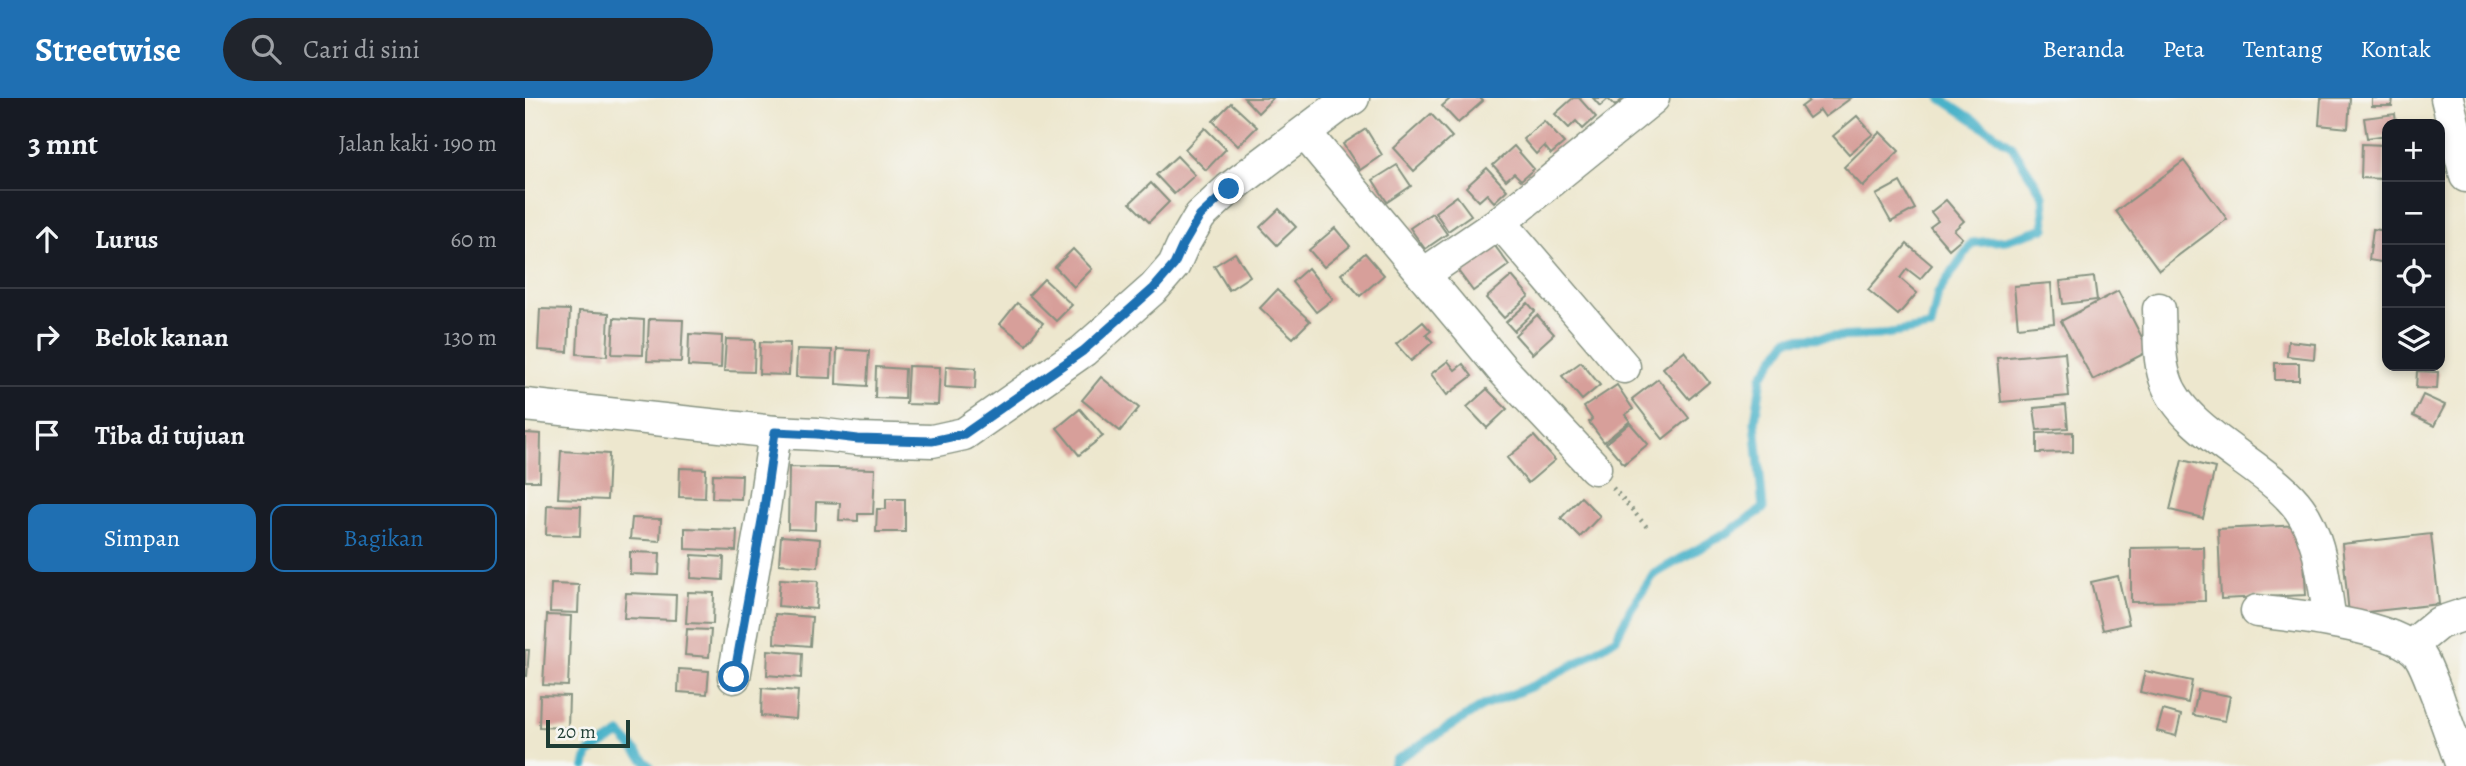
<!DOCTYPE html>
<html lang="id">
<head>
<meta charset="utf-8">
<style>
  body { margin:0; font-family:Alegreya,serif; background:#20242c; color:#f1f3f6 }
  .controls { position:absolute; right:21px; top:21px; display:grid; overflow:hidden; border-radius:14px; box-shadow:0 4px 10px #0003 }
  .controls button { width:63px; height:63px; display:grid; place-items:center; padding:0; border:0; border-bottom:2px solid #363941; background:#171b24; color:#f1f3f6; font:35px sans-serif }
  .scale { position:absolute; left:21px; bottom:18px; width:84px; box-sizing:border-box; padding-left:7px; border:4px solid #1f3d34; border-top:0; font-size:19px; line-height:24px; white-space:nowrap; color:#1f3d34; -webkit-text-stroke:5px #f6f6f2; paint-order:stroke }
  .stop { position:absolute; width:21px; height:21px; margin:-16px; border:5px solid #1f6fb2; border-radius:50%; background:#fff }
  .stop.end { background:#1f6fb2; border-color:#fff; box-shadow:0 2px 7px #0008 }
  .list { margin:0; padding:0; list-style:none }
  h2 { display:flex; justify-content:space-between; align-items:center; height:91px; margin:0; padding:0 28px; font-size:30px }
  h2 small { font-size:23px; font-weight:400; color:#9ea1a6 }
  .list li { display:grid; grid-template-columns:46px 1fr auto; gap:21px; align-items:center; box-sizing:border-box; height:98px; padding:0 28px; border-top:2px solid #363941 }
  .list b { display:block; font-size:26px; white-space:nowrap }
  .list em { font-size:23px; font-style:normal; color:#9ea1a6 }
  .actions { display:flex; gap:14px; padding:21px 28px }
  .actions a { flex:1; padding:16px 0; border:2px solid #1f6fb2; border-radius:14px; text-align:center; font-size:24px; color:#1f6fb2 }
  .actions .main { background:#1f6fb2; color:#fff }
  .icon { flex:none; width:38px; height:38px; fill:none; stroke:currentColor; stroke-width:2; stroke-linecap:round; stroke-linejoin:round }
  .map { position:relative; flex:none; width:1941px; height:668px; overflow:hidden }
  header { display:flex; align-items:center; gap:42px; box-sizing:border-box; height:98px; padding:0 35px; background:#1f6fb2; color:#fff }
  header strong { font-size:33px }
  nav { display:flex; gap:38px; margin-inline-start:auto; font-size:24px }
  .search { width:490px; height:63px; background:#20242c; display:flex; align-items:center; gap:18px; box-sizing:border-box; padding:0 24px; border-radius:38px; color:#9ea1a6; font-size:26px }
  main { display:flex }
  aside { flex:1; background:#171b24 }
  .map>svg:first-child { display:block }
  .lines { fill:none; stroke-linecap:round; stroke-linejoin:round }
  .stream { stroke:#4ab2c9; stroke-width:9 }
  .building { fill:#d79f9a }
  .minor-casing { stroke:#869281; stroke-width:35 }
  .path { stroke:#869281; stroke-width:4.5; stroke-dasharray:2 5; stroke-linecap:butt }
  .minor { stroke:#fff; stroke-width:32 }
  .route { stroke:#1f6fb2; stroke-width:9 }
</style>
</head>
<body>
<header>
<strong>Streetwise</strong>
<div class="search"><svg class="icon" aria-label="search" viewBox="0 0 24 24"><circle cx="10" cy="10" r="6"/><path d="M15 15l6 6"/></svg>Cari di sini</div>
<nav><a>Beranda</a><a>Peta</a><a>Tentang</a><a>Kontak</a></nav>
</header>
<main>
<aside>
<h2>3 mnt<small>Jalan kaki · 190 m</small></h2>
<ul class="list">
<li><svg class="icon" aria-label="ahead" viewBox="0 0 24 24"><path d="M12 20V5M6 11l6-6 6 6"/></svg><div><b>Lurus</b></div><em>60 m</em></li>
<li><svg class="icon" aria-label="right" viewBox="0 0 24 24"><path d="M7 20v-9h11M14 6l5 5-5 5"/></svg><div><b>Belok kanan</b></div><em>130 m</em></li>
<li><svg class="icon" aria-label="arrive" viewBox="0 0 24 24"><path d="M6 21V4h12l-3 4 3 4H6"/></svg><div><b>Tiba di tujuan</b></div></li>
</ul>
<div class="actions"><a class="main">Simpan</a><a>Bagikan</a></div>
</aside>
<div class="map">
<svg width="1941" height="668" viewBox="0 0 1941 668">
  <rect width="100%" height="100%" fill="#f6f6f2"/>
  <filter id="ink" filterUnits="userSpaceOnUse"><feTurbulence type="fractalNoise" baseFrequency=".0143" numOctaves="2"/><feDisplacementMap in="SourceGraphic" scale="14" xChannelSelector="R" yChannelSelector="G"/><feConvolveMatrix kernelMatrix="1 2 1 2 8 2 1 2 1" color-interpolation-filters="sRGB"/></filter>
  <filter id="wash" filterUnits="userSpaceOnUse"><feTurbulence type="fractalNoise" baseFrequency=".00686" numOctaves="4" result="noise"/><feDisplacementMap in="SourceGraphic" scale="28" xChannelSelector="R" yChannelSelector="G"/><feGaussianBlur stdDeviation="1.57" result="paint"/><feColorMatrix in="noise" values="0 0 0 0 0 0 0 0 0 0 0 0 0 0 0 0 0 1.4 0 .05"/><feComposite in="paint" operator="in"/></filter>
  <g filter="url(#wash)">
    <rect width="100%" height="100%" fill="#ede7ce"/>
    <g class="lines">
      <g class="stream">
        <path d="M60,668L63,656L95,636L125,668"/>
        <path d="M868,668L871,662L958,608L1010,587L1054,564L1091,540L1106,510L1129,476L1205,433L1238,411L1230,323L1237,278L1263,241L1353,237L1406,229L1413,195L1447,145L1481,142L1520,130L1518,97L1486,47L1416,0"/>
      </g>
    </g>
    <g id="blocks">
      <g class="building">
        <path d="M719,0H748L733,15Z"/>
        <path d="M926,0H955L958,3L933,25L917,8Z"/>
        <path d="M1048,0H1054L1071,19L1058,31L1051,23L1044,30L1030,16Z"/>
        <path d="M1068,0H1099L1090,8L1083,1L1075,8Z"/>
        <path d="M1281,0H1326L1300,19L1295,12L1284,20L1276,9L1284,3Z"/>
        <path d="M1796,0H1825L1823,30L1794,27Z"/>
        <path d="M1847,0H1868L1867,8H1847Z"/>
        <path d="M706,5L732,29L713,48L688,23Z"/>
        <path d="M906,16L927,39L889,73L868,50Z"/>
        <path d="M1870,16L1871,26H1862V37L1842,40L1839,20Z"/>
        <path d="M1332,18L1348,36L1324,56L1308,38Z"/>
        <path d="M1019,23L1039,45L1026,56L1019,48L1011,56L998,41Z"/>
        <path d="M680,30L701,51L681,72L660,51Z"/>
        <path d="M841,31L857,57L835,72L818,46Z"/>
        <path d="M1355,34L1374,53L1338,89L1319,69Z"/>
        <path d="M1837,46L1860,47L1859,81L1836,80Z"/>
        <path d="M989,48L1009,71L996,82L989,75L981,82L968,67Z"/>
        <path d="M652,58L670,77L649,96L631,77Z"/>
        <path d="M1659,63L1702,121L1634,172L1591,113Z"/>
        <path d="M872,67L886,88L862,104L848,82Z"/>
        <path d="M962,70L982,92L969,104L962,96L954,103L941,89Z"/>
        <path d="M1375,84L1390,111L1366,124L1351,97Z"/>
        <path d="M626,85L644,104L624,124L605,105Z"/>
        <path d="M932,98L946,117L923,133L910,114Z"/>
        <path d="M1421,102L1439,123L1429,132L1437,140L1424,151L1405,129L1413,123L1406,114Z"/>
        <path d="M754,111L771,129L752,147L735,129Z"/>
        <path d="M907,115L922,136L900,151L885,130Z"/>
        <path d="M810,130L825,148L799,169L784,152Z"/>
        <path d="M1848,131L1862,133V165L1844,162Z"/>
        <path d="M967,144L984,167L948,193L931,170Z"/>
        <path d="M1382,146L1407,167L1395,181L1382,171L1375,180L1392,195L1373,217L1343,192Z"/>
        <path d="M548,151L567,171L549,189L530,169Z"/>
        <path d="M710,155L725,178L704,192L689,168Z"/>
        <path d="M840,155L859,177L835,198L816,176Z"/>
        <path d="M783,170L808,201L791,214L767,184Z"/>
        <path d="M987,178L1004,198L979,220L961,200Z"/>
        <path d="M1569,179L1572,202L1538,206L1535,183Z"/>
        <path d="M519,181L547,207L531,223L504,197Z"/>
        <path d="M1526,185L1529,225L1493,229L1489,188Z"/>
        <path d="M752,192L785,223L768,240L735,210Z"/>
        <path d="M1593,193L1624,253L1568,282L1536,223Z"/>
        <path d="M492,205L518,225L501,246L475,226Z"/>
        <path d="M1003,205L1010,213L989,233L981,224Z"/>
        <path d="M15,211L45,212L43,254L13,252Z"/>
        <path d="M54,213L84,215L82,258L52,256Z"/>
        <path d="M1012,217L1029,236L1007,256L990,237Z"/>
        <path d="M89,220L119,222L118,257L87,256Z"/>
        <path d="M124,221L158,222L156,264L122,263Z"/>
        <path d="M898,224L906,233L901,237L908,244L886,263L871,246Z"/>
        <path d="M164,236L197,238L196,270L163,268Z"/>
        <path d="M201,241L230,242L229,274L199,273Z"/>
        <path d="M1763,243L1790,246L1789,261L1762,258Z"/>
        <path d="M235,244L265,245L264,277L234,276Z"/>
        <path d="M272,251L307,252L306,280L271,279Z"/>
        <path d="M312,251L344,253L342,288L311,286Z"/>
        <path d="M1159,253L1184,284L1164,301L1138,270Z"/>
        <path d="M1540,254L1544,298L1476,304L1472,260Z"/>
        <path d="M923,263L930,272L938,266L947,278L922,297L906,276Z"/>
        <path d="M1056,264L1075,287L1057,302L1037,278Z"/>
        <rect x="1750" y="265" width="24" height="17"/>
        <path d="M383,268L415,269L413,307L381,306Z"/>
        <path d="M421,268L451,270L450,291L420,289Z"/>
        <path d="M351,269L380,271L379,301L350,300Z"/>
        <path d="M1892,273L1913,274L1912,291L1891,290Z"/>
        <path d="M576,279L614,310L595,333L557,302Z"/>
        <path d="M1133,281L1164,320L1138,341L1107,301Z"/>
        <path d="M1092,287L1108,311L1100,317L1105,323L1079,344L1064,324L1067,321L1059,309Z"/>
        <path d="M962,291L982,311L962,330L942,309Z"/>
        <path d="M1898,297L1920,307L1909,328L1888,318Z"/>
        <path d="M1541,307L1543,330L1512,332L1509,310Z"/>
        <path d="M555,311L578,338L554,357L532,330Z"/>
        <path d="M1105,325L1123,346L1099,366L1081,345Z"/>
        <path d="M1548,334V354L1512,355V335Z"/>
        <path d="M0,335L16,336L15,383H0Z"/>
        <path d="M1009,338L1030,362L1003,385L982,360Z"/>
        <path d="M36,353L84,356L82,402L33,400Z"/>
        <path d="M1657,362L1690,370L1678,420L1645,412Z"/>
        <path d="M264,369L350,371L348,416H333V423L314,422L315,405L291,404L290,432L263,431Z"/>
        <path d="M155,370L181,371L180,400L154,399Z"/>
        <path d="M188,376L217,377L216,401L187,400Z"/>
        <path d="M1056,399L1075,418L1055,439L1036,420Z"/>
        <path d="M361,401H380V434H351L352,411H361Z"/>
        <path d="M22,407L56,408L55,438L21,437Z"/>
        <path d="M107,420L136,421L135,443L105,441Z"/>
        <path d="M1777,427L1781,497L1696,501L1693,431Z"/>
        <path d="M160,430L212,432L211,453L160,451Z"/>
        <path d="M1906,436L1914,506L1824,516L1817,446Z"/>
        <path d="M256,438L295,441L293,469L254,466Z"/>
        <path d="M1679,449L1680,503L1606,504V450Z"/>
        <path d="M105,454L135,455L134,477L105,476Z"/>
        <path d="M167,457L199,459L198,482L166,480Z"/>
        <path d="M1593,478L1604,526L1578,532L1566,484Z"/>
        <path d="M255,481L293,483L291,511L253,508Z"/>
        <path d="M26,486L54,487L53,515L25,514Z"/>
        <path d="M163,494L189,495L188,526L161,525Z"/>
        <path d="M101,495L151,497L150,522L99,520Z"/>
        <path d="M250,516L287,519L285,548L249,545Z"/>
        <path d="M22,517L46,518L43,588L18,587Z"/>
        <path d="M162,531L186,532L184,559L160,557Z"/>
        <path d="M0,552H4L2,578H0Z"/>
        <path d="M243,552L277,555L276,580L242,577Z"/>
        <path d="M154,571L184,573L182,596L153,594Z"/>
        <path d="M1620,573L1667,583L1663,605L1615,594Z"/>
        <path d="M237,590L273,593L271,621L236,618Z"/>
        <path d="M1673,592L1705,598L1700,623L1668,617Z"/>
        <path d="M15,597L44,598L43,630L14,629Z"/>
        <path d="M1638,612L1656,617L1651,638L1632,633Z"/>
      </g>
    </g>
  </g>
  <g filter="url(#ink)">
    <use href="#blocks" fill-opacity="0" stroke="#869281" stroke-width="2"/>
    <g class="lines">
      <g class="minor-casing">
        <g id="minor">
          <path d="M1922,0L1941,78"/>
          <path d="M780,35L977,271L1070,370"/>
          <path d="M975,124L1099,269"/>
          <path d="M899,176L975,124L1128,0"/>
          <path d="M1634,211C1635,233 1633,259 1640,280C1655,332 1736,364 1770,405C1797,437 1798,483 1805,522"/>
          <path d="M0,307L250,334L292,336L333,341L407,343L439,336L558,253L629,190L649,167L657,149L675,118L704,91L814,8L828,0"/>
          <path d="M1732,513C1768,518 1874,527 1895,558C1902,569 1907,585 1912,597C1920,621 1929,644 1937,668"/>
          <path d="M1886,548L1914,525L1941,516"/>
          <path d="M209,579L239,411L250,334"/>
        </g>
      </g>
      <path class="path" d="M1088,390L1122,429"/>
      <use href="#minor" class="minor"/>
    </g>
  </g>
  <g class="lines" filter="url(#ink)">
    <path class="route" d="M209,579L239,411L250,334L292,336L333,341L407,343L439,336L558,253L629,190L649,167L657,149L675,118L704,91"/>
  </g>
</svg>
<div class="controls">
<button>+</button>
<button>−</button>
<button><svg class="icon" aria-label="locate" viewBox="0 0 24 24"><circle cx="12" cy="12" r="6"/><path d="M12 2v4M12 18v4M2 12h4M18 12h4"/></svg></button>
<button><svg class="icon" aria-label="layers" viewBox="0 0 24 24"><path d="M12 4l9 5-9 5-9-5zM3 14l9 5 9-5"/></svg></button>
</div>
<div class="scale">20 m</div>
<div class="stop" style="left:209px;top:579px"></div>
<div class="stop end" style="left:704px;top:91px"></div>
</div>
</main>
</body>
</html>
